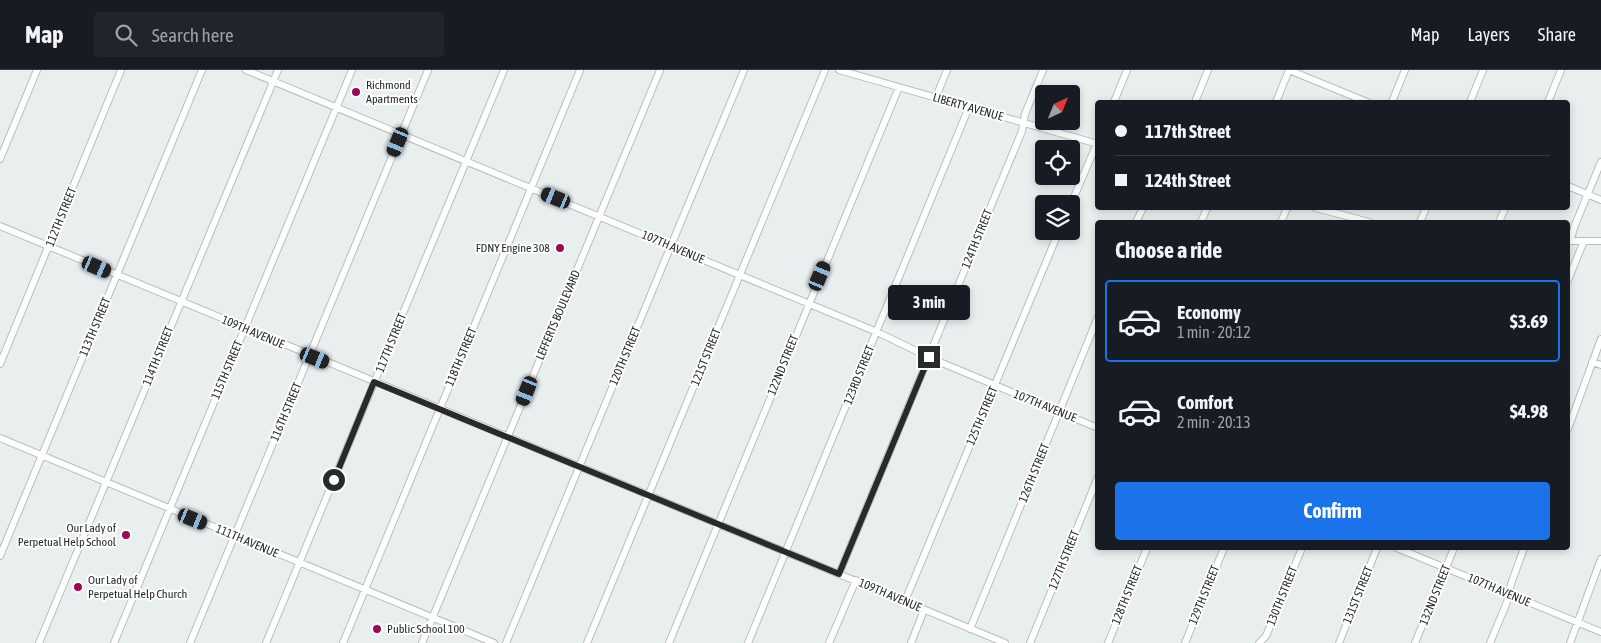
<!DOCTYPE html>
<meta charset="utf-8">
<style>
:root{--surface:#171b24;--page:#20242c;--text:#f1f3f6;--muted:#9ea1a6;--line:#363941;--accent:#1a73e8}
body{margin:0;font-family:"Asap Condensed",sans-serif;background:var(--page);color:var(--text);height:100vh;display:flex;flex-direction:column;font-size:19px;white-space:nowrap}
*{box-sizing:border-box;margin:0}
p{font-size:16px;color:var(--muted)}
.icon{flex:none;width:28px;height:28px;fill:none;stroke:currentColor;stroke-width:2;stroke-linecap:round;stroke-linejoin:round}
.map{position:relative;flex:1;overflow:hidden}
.side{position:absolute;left:1095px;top:150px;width:475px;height:330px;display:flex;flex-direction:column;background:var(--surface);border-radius:5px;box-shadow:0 2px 8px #0003}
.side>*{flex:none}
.hud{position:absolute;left:1095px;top:30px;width:475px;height:110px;border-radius:5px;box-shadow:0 2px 8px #0003;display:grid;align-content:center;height:110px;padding:0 20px;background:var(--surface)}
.needle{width:32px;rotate:43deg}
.tools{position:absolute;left:1035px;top:15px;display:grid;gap:10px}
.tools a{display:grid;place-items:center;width:45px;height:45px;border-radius:5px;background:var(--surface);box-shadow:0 2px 8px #0003;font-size:25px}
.end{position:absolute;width:22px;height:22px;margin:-11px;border:6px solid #292b2b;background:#fff;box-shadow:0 0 0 2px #fff}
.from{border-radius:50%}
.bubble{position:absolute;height:35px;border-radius:5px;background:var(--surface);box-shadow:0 2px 8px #0003;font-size:16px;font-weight:700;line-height:35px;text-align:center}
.car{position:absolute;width:15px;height:30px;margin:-15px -8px;border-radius:6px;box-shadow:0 0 4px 1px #0007;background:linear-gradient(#222 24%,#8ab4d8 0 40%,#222 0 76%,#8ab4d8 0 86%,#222 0)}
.hud b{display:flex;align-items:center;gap:18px;height:48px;font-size:19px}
.hud b+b{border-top:1px solid var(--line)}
.hud i{width:12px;height:12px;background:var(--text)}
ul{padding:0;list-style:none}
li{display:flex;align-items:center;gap:15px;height:82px;margin:0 10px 8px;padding:0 10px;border:2px solid transparent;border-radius:5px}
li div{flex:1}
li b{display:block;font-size:19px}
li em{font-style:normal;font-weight:700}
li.on{border-color:var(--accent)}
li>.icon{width:45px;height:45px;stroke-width:1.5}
h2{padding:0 20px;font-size:22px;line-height:60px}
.primary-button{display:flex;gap:10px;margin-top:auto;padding:10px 20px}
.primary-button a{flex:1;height:58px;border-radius:5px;background:var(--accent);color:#fff;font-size:20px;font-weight:700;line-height:58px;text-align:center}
header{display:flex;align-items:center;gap:30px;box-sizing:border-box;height:70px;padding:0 25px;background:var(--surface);border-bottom:1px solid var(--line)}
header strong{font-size:24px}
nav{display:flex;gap:28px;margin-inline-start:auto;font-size:18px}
.search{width:350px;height:45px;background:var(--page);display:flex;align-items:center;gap:12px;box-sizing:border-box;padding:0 18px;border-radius:5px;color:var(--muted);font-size:19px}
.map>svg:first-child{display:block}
</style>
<header>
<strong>Map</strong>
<div class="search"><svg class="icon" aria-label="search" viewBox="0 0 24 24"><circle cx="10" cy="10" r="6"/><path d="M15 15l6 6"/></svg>Search here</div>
<nav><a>Map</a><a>Layers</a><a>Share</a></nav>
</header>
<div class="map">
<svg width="1601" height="573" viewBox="0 0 1601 573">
<rect width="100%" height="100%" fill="#e9eeef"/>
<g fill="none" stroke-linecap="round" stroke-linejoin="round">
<!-- minor casing -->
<g stroke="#b8bdbd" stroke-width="8">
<path id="minor" d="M246,0L877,262L935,290L1098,358
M839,0L1098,74
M1289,0L1367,32
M936,27L947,0
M1114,32L1127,0
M1195,32L1208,0
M1276,32L1289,0
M1392,32L1405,0
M1470,32L1483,0
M1548,32L1561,0
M0,89L37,0
M1568,116L1601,130
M1071,134L1098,71
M1316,138L1369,152
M1136,152L1143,138
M1201,152L1207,138
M1281,152L1287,138
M1420,152L1426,138
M1499,152L1505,138
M0,156L1005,573
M1568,171H1601
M1570,171L1575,155L1601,92
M1568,210L1584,171
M1592,292L1601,295
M0,294L121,0
M1568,359L1601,269
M0,368L494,573
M1397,478L1601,562
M0,486L202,0
M839,504L1022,61L1025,44L1043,0
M905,531L1059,161
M970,559L1098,247
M39,573L278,0
M114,573L352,0
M190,573L428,0
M266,573L504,0
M343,573L580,0
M422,573L660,0
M506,573L744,0
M587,573L825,0
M669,573L899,17
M748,573L969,37
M829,573L856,510
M911,573L924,540
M1030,573L1098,407
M1108,573L1147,478
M1185,573L1224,478
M1259,573L1266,566L1302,478
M1339,573L1377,478
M1415,573L1454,478
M1490,573L1507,532L1511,514L1524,478
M1570,573L1601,489"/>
</g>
<!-- minor -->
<use href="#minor" stroke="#fff" stroke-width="6"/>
</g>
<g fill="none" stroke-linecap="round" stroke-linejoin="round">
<!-- route -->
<path stroke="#292b2b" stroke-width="6" d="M334,410L374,312L839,504L929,287"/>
</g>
<!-- markers -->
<g fill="#9e0751" stroke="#fff" stroke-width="2">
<circle cx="356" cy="22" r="5"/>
<circle cx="560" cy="178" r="5"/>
<circle cx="126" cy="465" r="5"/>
<circle cx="78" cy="517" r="5"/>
<circle cx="377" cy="559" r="5"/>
</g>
<g text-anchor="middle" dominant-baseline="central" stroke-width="4" stroke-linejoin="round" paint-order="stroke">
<!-- poi labels -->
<g font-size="12" fill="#292b2b" stroke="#fff" text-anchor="start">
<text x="366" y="15">Richmond<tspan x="366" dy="14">Apartments</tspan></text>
<text x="550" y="178" text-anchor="end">FDNY Engine 308</text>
<text x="116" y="458" text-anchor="end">Our Lady of<tspan x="116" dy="14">Perpetual Help School</tspan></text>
<text x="88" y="510">Our Lady of<tspan x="88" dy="14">Perpetual Help Church</tspan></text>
<text x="387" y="559">Public School 100</text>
</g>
<!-- street labels -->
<g font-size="12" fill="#292b2b" stroke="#fff">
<text transform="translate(968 37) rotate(16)">LIBERTY AVENUE</text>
<text transform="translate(61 147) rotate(-68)">112TH STREET</text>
<text transform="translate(977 169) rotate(-68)">124TH STREET</text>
<text transform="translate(673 177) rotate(23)">107TH AVENUE</text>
<text transform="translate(558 245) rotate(-67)">LEFFERTS BOULEVARD</text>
<text transform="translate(95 257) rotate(-67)">113TH STREET</text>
<text transform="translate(253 262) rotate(23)">109TH AVENUE</text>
<text transform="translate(391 273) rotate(-68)">117TH STREET</text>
<text transform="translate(158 286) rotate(-68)">114TH STREET</text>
<text transform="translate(625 286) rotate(-67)">120TH STREET</text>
<text transform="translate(461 287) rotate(-67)">118TH STREET</text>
<text transform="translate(706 287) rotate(-68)">121ST STREET</text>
<text transform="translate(783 295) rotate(-68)">122ND STREET</text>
<text transform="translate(227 300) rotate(-67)">115TH STREET</text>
<text transform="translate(859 305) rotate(-68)">123RD STREET</text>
<text transform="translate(1045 336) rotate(22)">107TH AVENUE</text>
<text transform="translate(286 342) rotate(-67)">116TH STREET</text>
<text transform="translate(982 346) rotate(-67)">125TH STREET</text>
<text transform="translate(1034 403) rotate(-68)">126TH STREET</text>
<text transform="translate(247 471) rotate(23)">111TH AVENUE</text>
<text transform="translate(1064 490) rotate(-68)">127TH STREET</text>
<text transform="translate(1499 520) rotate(23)">107TH AVENUE</text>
<text transform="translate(890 525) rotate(23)">109TH AVENUE</text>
<text transform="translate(1127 525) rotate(-68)">128TH STREET</text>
<text transform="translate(1204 525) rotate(-68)">129TH STREET</text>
<text transform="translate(1358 525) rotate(-68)">131ST STREET</text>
<text transform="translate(1435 525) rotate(-68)">132ND STREET</text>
<text transform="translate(1282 526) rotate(-68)">130TH STREET</text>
</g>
</g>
</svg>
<div class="tools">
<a><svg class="needle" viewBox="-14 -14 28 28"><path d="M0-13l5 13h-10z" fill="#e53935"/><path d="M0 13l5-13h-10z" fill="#9ea1a6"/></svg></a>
<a><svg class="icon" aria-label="locate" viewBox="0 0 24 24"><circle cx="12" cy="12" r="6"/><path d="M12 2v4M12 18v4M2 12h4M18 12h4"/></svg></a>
<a><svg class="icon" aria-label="layers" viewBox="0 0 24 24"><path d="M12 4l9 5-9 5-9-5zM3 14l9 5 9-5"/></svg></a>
</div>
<i class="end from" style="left:334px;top:410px"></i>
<i class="end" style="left:929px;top:287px"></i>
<div class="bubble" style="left:888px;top:215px;width:82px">3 min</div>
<i class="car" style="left:398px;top:72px;rotate:203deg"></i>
<i class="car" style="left:556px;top:128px;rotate:292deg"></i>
<i class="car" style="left:97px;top:197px;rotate:113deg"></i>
<i class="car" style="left:820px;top:206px;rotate:23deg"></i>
<i class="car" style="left:315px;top:288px;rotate:112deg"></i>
<i class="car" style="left:527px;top:321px;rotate:202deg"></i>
<i class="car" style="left:193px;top:449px;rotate:112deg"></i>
<div class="hud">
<b><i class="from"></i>117th Street</b>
<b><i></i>124th Street</b>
</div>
<section class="side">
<h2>Choose a ride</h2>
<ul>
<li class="on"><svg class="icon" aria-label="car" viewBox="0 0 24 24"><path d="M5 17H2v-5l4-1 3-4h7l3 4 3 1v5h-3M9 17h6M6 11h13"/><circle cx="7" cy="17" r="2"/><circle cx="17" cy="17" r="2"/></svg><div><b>Economy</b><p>1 min · 20:12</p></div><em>$3.69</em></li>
<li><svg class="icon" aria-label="car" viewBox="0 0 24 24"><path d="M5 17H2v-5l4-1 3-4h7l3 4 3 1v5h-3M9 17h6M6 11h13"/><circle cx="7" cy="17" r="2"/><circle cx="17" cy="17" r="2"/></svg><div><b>Comfort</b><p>2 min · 20:13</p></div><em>$4.98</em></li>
</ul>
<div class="primary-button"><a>Confirm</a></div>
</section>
</div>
